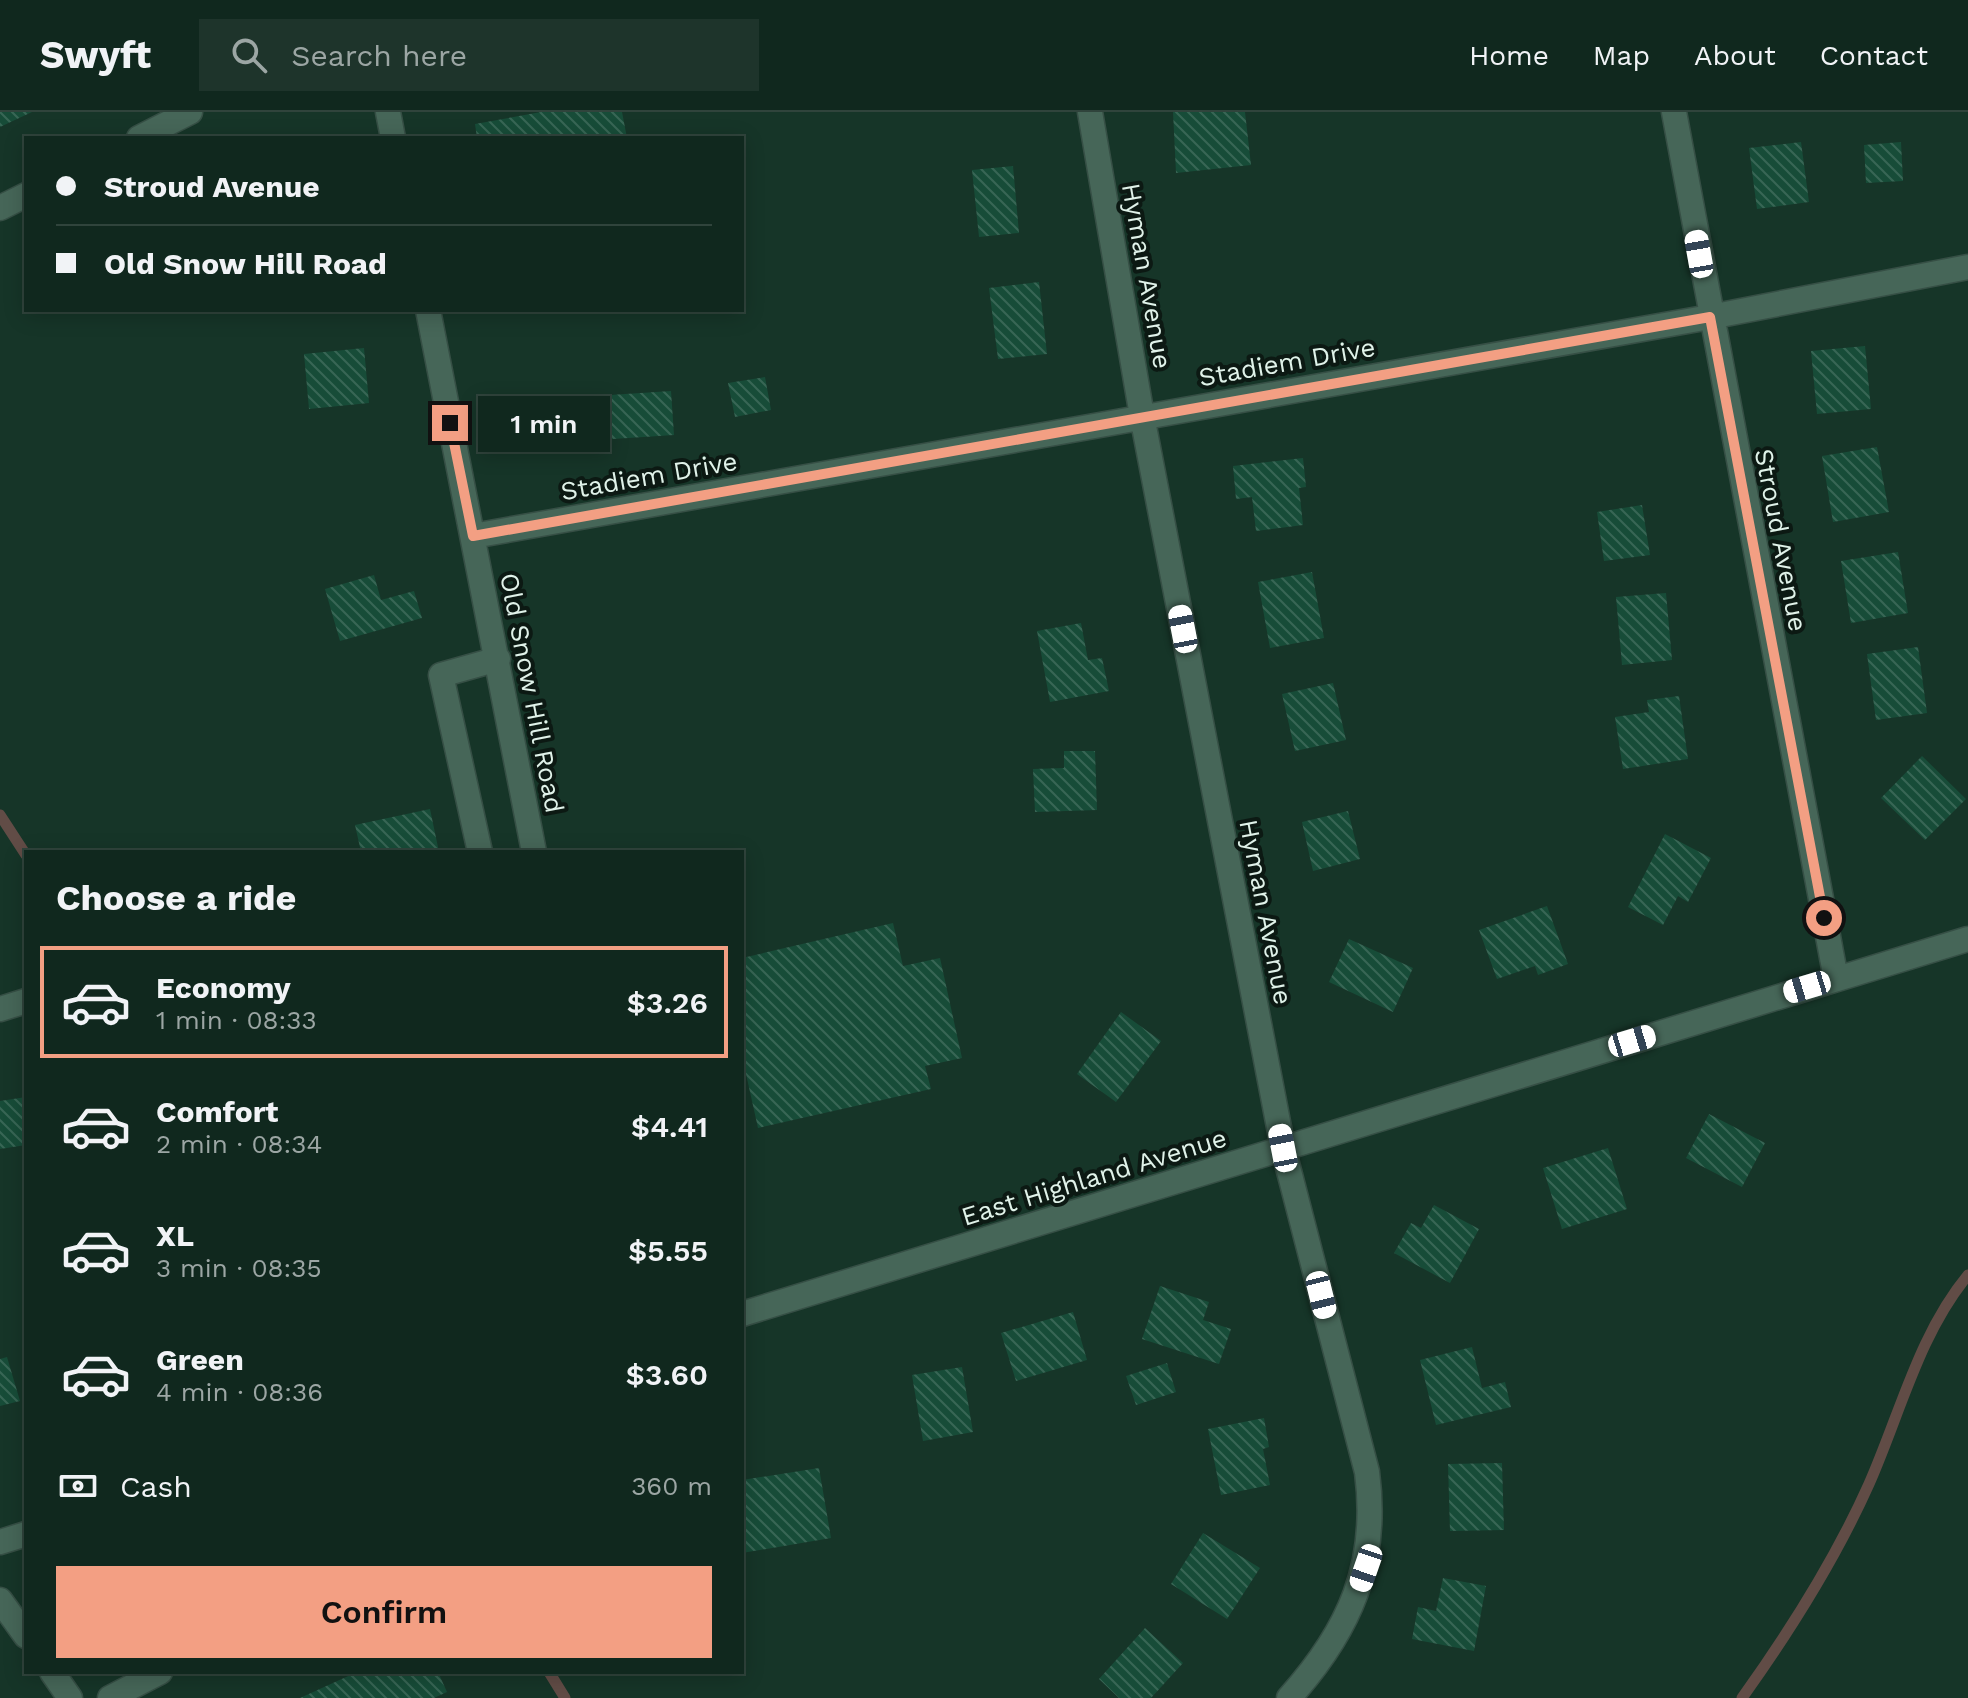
<!DOCTYPE html>
<meta charset="utf-8">
<style>
:root{--surface:#10281e;--page:#1e342b;--text:#f1f3f6;--muted:#9ca6a4;--line:#30443c;--accent:#f39f83}
body{margin:0;font-family:"Work Sans",sans-serif;background:var(--page);color:var(--text);height:100vh;display:flex;flex-direction:column;font-size:30px;white-space:nowrap}
*{box-sizing:border-box;margin:0}
p{font-size:26px;color:var(--muted)}
.icon{flex:none;width:44px;height:44px;fill:none;stroke:currentColor;stroke-width:2;stroke-linecap:round;stroke-linejoin:round}
.map{position:relative;flex:1;overflow:hidden}
.details{position:absolute;left:24px;top:738px;width:720px;height:824px;display:flex;flex-direction:column;background:var(--surface);border-radius:0px;box-shadow:0 4px 20px #0003,0 0 0 2px var(--line)}
.details>*{flex:none}
.top-card{position:absolute;left:24px;top:24px;width:720px;height:176px;border-radius:0px;box-shadow:0 4px 20px #0003,0 0 0 2px var(--line);display:grid;align-content:center;height:176px;padding:0 32px;background:var(--surface)}
.end{position:absolute;width:36px;height:36px;margin:-18px;border:10px solid #f39f83;background:#111;box-shadow:0 0 0 4px #111}
.from{border-radius:50%}
.bubble{position:absolute;height:56px;border-radius:0px;background:var(--surface);box-shadow:0 4px 20px #0003,0 0 0 2px var(--line);font-size:26px;font-weight:600;line-height:56px;text-align:center}
.car{position:absolute;width:24px;height:48px;margin:-24px -12px;border-radius:10px;box-shadow:0 0 6px 2px #0007;background:linear-gradient(#fff 24%,#345 0 40%,#fff 0 76%,#345 0 86%,#fff 0)}
.top-card b{display:flex;align-items:center;gap:28px;height:76px;font-size:30px}
.top-card b+b{border-top:2px solid var(--line)}
.top-card i{width:20px;height:20px;background:var(--text)}
ul{padding:0;list-style:none}
li{display:flex;align-items:center;gap:24px;height:112px;margin:0 16px 12px;padding:0 16px;border:4px solid transparent;border-radius:0px}
li div{flex:1}
li b{display:block;font-size:30px}
li em{font-style:normal;font-weight:600}
li.active{border-color:var(--accent)}
li>.icon{width:72px;height:72px;stroke-width:1.5}
h2{padding:0 32px;font-size:36px;line-height:96px}
.pay{display:flex;align-items:center;gap:20px;height:88px;padding:0 32px;font-size:30px}
.pay p{margin-inline-start:auto}
.cta{display:flex;gap:16px;margin-top:auto;padding:16px 32px}
.cta a{flex:1;height:92px;border-radius:0px;background:var(--accent);color:#111;font-size:32px;font-weight:600;line-height:92px;text-align:center}
header{display:flex;align-items:center;gap:48px;box-sizing:border-box;height:112px;padding:0 40px;background:var(--surface);border-bottom:2px solid var(--line)}
header strong{font-size:38px}
nav{display:flex;gap:44px;margin-inline-start:auto;font-size:28px}
.search{width:560px;height:72px;background:var(--page);display:flex;align-items:center;gap:20px;box-sizing:border-box;padding:0 28px;border-radius:0px;color:var(--muted);font-size:30px}
.map>svg:first-child{display:block}
</style>
<header>
<strong>Swyft</strong>
<div class="search"><svg class="icon" aria-label="search" viewBox="0 0 24 24"><circle cx="10" cy="10" r="6"/><path d="M15 15l6 6"/></svg>Search here</div>
<nav><a>Home</a><a>Map</a><a>About</a><a>Contact</a></nav>
</header>
<div class="map">
<svg width="1968" height="1586" viewBox="0 0 1968 1586">
<defs>
<pattern id="building-back-hatch" width="6" height="6" patternUnits="userSpaceOnUse" patternTransform="scale(2)"><rect width="6" height="6" fill="#174c38"/><path d="M-1 5l2 2M0 0l6 6M5-1l2 2" fill="none" stroke="#386655"/></pattern>
</defs>
<rect width="100%" height="100%" fill="#163528"/>
<g fill="none" stroke-linecap="round" stroke-linejoin="round">
<!-- stream -->
<path stroke="#614c46" stroke-width="11" d="M0,703L26,743
M549,1560L565,1586
M1742,1586C1790,1519 1835,1448 1869,1372C1900,1302 1919,1222 1968,1163"/>
</g>
<!-- building -->
<path fill="url(#building-back-hatch)" d="M0,0H32L0,15Z
M541,0H622L627,26H477L475,12Z
M1173,0H1245L1251,53L1176,61Z
M1801,30L1809,90L1757,97L1749,36Z
M1901,30L1903,69L1866,71L1864,33Z
M1013,54L1019,121L979,125L972,58Z
M1039,170L1047,242L998,247L989,176Z
M1865,234L1871,297L1817,302L1811,239Z
M364,236L369,291L309,297L304,242Z
M765,265L771,298L735,305L728,271Z
M671,279L674,323L598,328L595,284Z
M1877,335L1889,400L1833,410L1822,344Z
M1303,346L1306,375L1299,376L1303,413L1256,419L1252,385L1236,387L1233,354Z
M1642,393L1650,443L1604,449L1597,400Z
M1898,440L1908,501L1851,511L1841,449Z
M1312,460L1324,526L1270,536L1258,470Z
M374,463L381,488L414,479L422,506L340,529L325,477Z
M1666,481L1672,548L1622,553L1616,485Z
M1081,511L1088,548L1102,546L1109,579L1050,590L1037,519Z
M1918,535L1927,601L1876,608L1867,542Z
M1333,571L1346,628L1295,639L1282,582Z
M1679,584L1688,647L1623,657L1615,605L1649,600L1647,588Z
M1064,639H1095L1097,698L1035,700L1033,657L1064,656Z
M1922,644L1966,687L1925,728L1881,686Z
M430,697L439,740H361L355,713Z
M1348,699L1360,747L1313,759L1302,710Z
M1665,722L1711,746L1688,790L1678,784L1663,813L1628,795Z
M1547,794L1568,852L1538,863L1535,854L1497,867L1479,818Z
M893,811L903,854L940,846L962,946L925,954L931,977L758,1016L742,944V846Z
M1349,827L1413,856L1393,900L1329,870Z
M1121,900L1161,929L1116,990L1077,962Z
M26,985V1033L0,1037V989Z
M1709,1002L1765,1031L1742,1075L1686,1046Z
M1608,1036L1627,1097L1562,1117L1543,1056Z
M1434,1093L1479,1117L1450,1171L1394,1141L1411,1111L1421,1116Z
M1160,1174L1209,1190L1203,1208L1231,1217L1219,1252L1142,1227Z
M1073,1200L1087,1248L1016,1269L1001,1221Z
M1472,1235L1482,1276L1505,1270L1511,1295L1436,1313L1420,1248Z
M7,1245L20,1289L0,1294V1247Z
M1167,1251L1176,1280L1136,1293L1126,1264Z
M962,1255L973,1320L923,1329L912,1263Z
M1264,1306L1269,1335L1263,1337L1270,1373L1221,1383L1208,1317Z
M1502,1351L1504,1418L1450,1419L1448,1352Z
M819,1356L831,1426L742,1441V1368Z
M1203,1421L1260,1456L1227,1507L1171,1472Z
M1443,1466L1486,1474L1474,1539L1412,1527L1418,1495L1436,1499Z
M1145,1516L1183,1551L1151,1586H1119L1099,1567Z
M357,1560H438L447,1580L434,1586H300Z"/>
<g fill="none" stroke-linecap="round" stroke-linejoin="round">
<!-- minor casing -->
<g stroke="#364f45" stroke-width="27">
<path id="minor" d="M388,0L393,26
M1090,0L1142,304L1283,1036L1367,1360C1379,1452 1350,1518 1289,1586
M1674,0L1836,867
M139,26L190,0
M0,96L26,83
M428,198L534,740
M473,424L1710,205L1968,155
M480,740L441,563L498,547
M0,897L26,889
M742,1202L1968,827
M0,1430L26,1422
M0,1488L26,1524
M52,1560L70,1586
M110,1586L160,1560"/>
</g>
<!-- minor -->
<use href="#minor" stroke="#466658" stroke-width="24"/>
</g>
<g fill="none" stroke-linecap="round" stroke-linejoin="round">
<!-- route -->
<path stroke="#f39f83" stroke-width="10" d="M450,311L473,424L1710,205L1824,806"/>
</g>
<g text-anchor="middle" dominant-baseline="central" stroke-width="8" stroke-linejoin="round" paint-order="stroke">
<!-- street labels -->
<g font-size="26" fill="#e0f2e9" stroke="#0c1913">
<text transform="translate(1147 164) rotate(80)">Hyman Avenue</text>
<text transform="translate(1287 250) rotate(-10)">Stadiem Drive</text>
<text transform="translate(649 364) rotate(-10)">Stadiem Drive</text>
<text transform="translate(1781 428) rotate(79)">Stroud Avenue</text>
<text transform="translate(532 581) rotate(79)">Old Snow Hill Road</text>
<text transform="translate(1266 800) rotate(79)">Hyman Avenue</text>
<text transform="translate(1094 1065) rotate(-17)">East Highland Avenue</text>
</g>
</g>
</svg>
<i class="end from" style="left:1824px;top:806px"></i>
<i class="end" style="left:450px;top:311px"></i>
<div class="bubble" style="left:478px;top:284px;width:132px">1 min</div>
<i class="car" style="left:1699px;top:142px;rotate:350deg"></i>
<i class="car" style="left:1183px;top:517px;rotate:349deg"></i>
<i class="car" style="left:1807px;top:875px;rotate:253deg"></i>
<i class="car" style="left:1632px;top:929px;rotate:73deg"></i>
<i class="car" style="left:1283px;top:1036px;rotate:349deg"></i>
<i class="car" style="left:1321px;top:1183px;rotate:166deg"></i>
<i class="car" style="left:1366px;top:1456px;rotate:199deg"></i>
<div class="top-card">
<b><i class="from"></i>Stroud Avenue</b>
<b><i></i>Old Snow Hill Road</b>
</div>
<section class="details">
<h2>Choose a ride</h2>
<ul>
<li class="active"><svg class="icon" aria-label="car" viewBox="0 0 24 24"><path d="M5 17H2v-5l4-1 3-4h7l3 4 3 1v5h-3M9 17h6M6 11h13"/><circle cx="7" cy="17" r="2"/><circle cx="17" cy="17" r="2"/></svg><div><b>Economy</b><p>1 min · 08:33</p></div><em>$3.26</em></li>
<li><svg class="icon" aria-label="car" viewBox="0 0 24 24"><path d="M5 17H2v-5l4-1 3-4h7l3 4 3 1v5h-3M9 17h6M6 11h13"/><circle cx="7" cy="17" r="2"/><circle cx="17" cy="17" r="2"/></svg><div><b>Comfort</b><p>2 min · 08:34</p></div><em>$4.41</em></li>
<li><svg class="icon" aria-label="car" viewBox="0 0 24 24"><path d="M5 17H2v-5l4-1 3-4h7l3 4 3 1v5h-3M9 17h6M6 11h13"/><circle cx="7" cy="17" r="2"/><circle cx="17" cy="17" r="2"/></svg><div><b>XL</b><p>3 min · 08:35</p></div><em>$5.55</em></li>
<li><svg class="icon" aria-label="car" viewBox="0 0 24 24"><path d="M5 17H2v-5l4-1 3-4h7l3 4 3 1v5h-3M9 17h6M6 11h13"/><circle cx="7" cy="17" r="2"/><circle cx="17" cy="17" r="2"/></svg><div><b>Green</b><p>4 min · 08:36</p></div><em>$3.60</em></li>
</ul>
<div class="pay"><svg class="icon" aria-label="cash" viewBox="0 0 24 24"><path d="M3 7h18v10H3z"/><circle cx="12" cy="12" r="2"/></svg>Cash<p>360 m</p></div>
<div class="cta"><a>Confirm</a></div>
</section>
</div>
